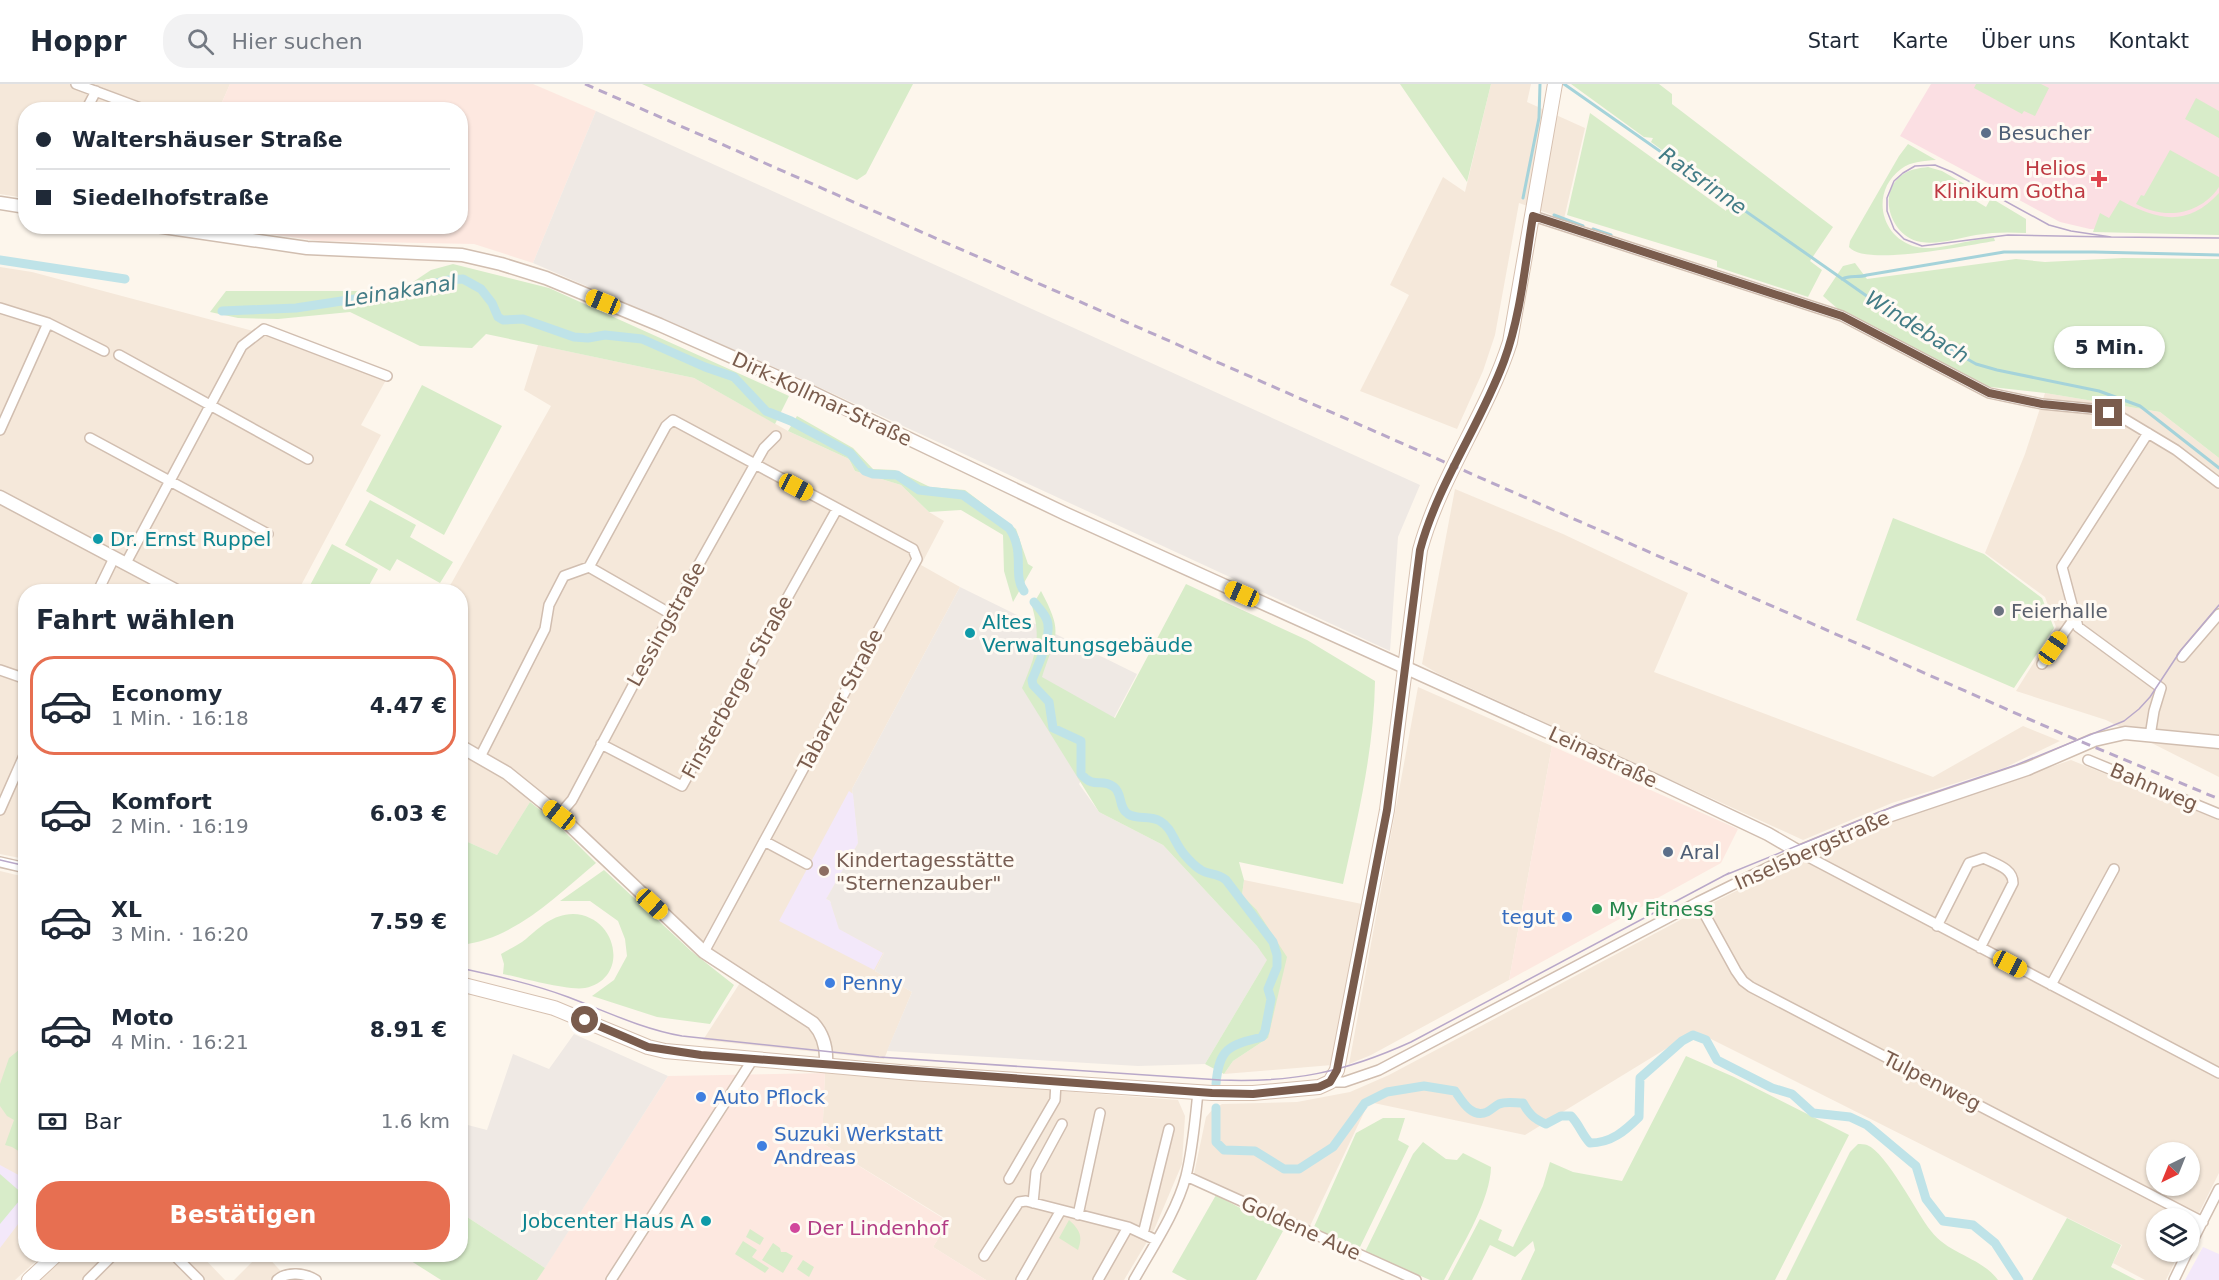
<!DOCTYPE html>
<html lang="de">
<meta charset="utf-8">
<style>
:root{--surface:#fff;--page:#f2f2f3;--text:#1f2937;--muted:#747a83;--line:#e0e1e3;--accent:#e76f51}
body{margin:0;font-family:"DejaVu Sans",sans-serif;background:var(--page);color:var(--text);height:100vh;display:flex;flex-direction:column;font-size:22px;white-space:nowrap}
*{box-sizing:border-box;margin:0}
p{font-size:20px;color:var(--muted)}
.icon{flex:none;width:33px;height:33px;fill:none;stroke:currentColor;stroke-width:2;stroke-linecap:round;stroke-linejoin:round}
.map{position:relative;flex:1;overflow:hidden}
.side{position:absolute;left:18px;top:500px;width:450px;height:678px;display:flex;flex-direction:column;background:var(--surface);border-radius:24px;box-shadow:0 2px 4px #0004}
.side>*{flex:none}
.guide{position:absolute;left:18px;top:18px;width:450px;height:132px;border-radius:24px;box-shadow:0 2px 4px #0004;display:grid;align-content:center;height:132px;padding:0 18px;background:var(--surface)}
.needle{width:39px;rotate:223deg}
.buttons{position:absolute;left:2146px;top:1058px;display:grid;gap:12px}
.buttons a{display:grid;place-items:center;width:54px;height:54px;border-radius:50%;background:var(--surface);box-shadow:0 2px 4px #0004;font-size:30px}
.end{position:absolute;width:27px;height:27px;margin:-14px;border:8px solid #7a5c4d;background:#fff;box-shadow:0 0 0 3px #fff}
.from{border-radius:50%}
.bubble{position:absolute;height:42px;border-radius:21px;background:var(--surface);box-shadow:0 2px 4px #0004;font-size:20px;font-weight:700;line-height:42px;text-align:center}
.car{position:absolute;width:18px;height:36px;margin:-18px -9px;border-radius:8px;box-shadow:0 0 4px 2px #0007;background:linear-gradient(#f5c518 24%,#345 0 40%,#f5c518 0 76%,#345 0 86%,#f5c518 0)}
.guide b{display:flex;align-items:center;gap:21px;height:57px;font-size:22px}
.guide b+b{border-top:2px solid var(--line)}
.guide i{width:15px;height:15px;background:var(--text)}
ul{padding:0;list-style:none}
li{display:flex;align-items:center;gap:18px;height:99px;margin:0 12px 9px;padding:0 6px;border:3px solid transparent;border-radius:24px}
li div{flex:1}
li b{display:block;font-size:22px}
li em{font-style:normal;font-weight:700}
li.current{border-color:var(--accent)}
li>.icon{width:54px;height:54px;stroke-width:1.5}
h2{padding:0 18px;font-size:27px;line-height:72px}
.pay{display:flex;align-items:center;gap:15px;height:66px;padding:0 18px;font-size:22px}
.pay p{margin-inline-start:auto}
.button{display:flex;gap:12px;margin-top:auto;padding:12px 18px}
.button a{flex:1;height:69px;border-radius:24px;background:var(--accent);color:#fff;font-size:24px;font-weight:700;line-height:69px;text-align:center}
header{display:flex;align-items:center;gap:36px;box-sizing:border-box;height:84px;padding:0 30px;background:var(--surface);border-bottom:2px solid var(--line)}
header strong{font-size:28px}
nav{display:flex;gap:33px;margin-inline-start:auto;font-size:21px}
.search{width:420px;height:54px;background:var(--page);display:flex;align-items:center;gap:15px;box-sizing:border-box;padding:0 21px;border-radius:24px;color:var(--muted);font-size:22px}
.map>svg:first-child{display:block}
</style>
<header>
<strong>Hoppr</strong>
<div class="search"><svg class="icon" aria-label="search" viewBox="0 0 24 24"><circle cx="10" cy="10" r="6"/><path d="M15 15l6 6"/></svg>Hier suchen</div>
<nav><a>Start</a><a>Karte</a><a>Über uns</a><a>Kontakt</a></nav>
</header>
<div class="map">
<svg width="2219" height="1196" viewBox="0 0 2219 1196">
<rect width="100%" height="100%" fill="#fdf6ec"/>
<!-- residential -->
<path fill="#f5e8da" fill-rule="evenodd" d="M0,0H230L219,25L26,26L25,114L0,110Z
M1491,0H1531L1527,18L1585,44L1564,135L1519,119L1495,251L1483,287L1457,345L1360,307L1409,211L1390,201L1443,93L1465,108Z
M0,183L32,188L272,252L386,296L361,341L381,351L298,507H26L25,775L0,770Z
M538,261L694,294L788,347L849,375L855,387L901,401L929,428L944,437L921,481L960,503L852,705L858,759L826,815L884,869L875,887L912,908L884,975L703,956L747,888L702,858L537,707L497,771L461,755L460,507H447L551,322L524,306Z
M2045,309L2160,328L2219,374V693L2106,636L2016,607L2056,543L2045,513L1985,469L2025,370Z
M1455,405L1563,450L1688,509L1654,588L1933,693L2023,642L2060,657L2004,684L1892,719L1803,756L1437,589L1422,580Z
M1418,603L1552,662L1509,896L1371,971L1349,980Z
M2071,676L2219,736V1089L2190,1147V1134H2157V1167H2180L2166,1196H2145L2113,1179L2122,1161L1695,947L1525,1051L1369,1018L1310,1142L1194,1090L1206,1033L1213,1025L1222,1020L1297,1018L1350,1008L1389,991L1714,818L1815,768L1907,732ZM2157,1068H2190V1101H2157Z
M0,787L25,793L26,1170H44L15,1196H0Z
M1244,796L1362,820L1332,981L1224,990L1233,977L1268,954L1256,825L1242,811Z
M825,989L1178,1016L1185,1032L1182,1080L1154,1146L1124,1196H986L933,1163L949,1137L822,1059Z
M68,1170H200L225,1196H39Z
M260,1170H265L289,1196H234Z"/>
<!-- commercial -->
<path fill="#fde8e0" d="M230,0H533L596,27L533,179L474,160L321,157L216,143L460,142V26L219,25Z
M1552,662L1738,745L1721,779L1509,896Z
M825,989L822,1059L949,1138L933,1163L986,1196H537L668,992Z"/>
<!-- industrial -->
<path fill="#efe9e4" d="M596,27L1420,401L1398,453L1390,567L797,293L533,179Z
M960,503L1137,590L1079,700L1099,728L1163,761L1257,862L1267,876L1205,980L1138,982L887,967L912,908L875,887L884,869L839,845L830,817L826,815L858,759L852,705Z
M574,950L668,992L545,1184L461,1129L460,1039L487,1046L513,970L549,985Z"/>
<!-- education -->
<path fill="#f3e8fa" d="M849,707L853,710L858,759L826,815L830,817L839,845L883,869L874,886L779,837Z
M0,1081L26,1095L25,1131L0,1164Z
M2203,1163L2219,1170V1196H2185Z"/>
<!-- medical -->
<path fill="#fbdfe3" d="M1931,0H2219V148L2090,145L2060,138L1900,52Z"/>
<!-- green -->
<path fill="#d8ecc9" d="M642,0H913L866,90L857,96Z
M1400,0H1491L1467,98Z
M1571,0H1659L1672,10V20L1833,143L1810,177L1822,186L1808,213L1717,183V177L1567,131L1590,29L1726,127L1728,114L1651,58L1653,54L1644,53Z
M1976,0H2041L2049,4L2035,32L2024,27L2022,30L1974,4Z
M2196,14L2219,27V54L2185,35Z
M1908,60L1936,76C1924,77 1912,77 1901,85C1870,108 1880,154 1917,163C1936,168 1972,154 1994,154L1995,157C1968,161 1864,183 1849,163L1850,157L1899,72Z
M2170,66L2219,93V103C2200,131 2165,136 2136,120L2141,111L2144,112Z
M1928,83L1942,87L1980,109L1976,117L1986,123L1991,114L2026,135V149C2009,148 1993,148 1976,151C1959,154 1939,161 1921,158C1890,153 1875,106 1905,89C1912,85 1920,84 1928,83Z
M2219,109V151L2093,148L2100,129L2109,134L2120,116C2157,136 2187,144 2219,109Z
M2123,174L2219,175V374L2160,328L2045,309L1982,302L1838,225L1823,212L1843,182L1855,179L1867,195L2016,175L2045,178Z
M453,180L549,204L789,312L775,340L694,294L486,250L472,264L420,262L350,228L278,235L238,234L210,228L226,207H355L404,204L431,186Z
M422,301L502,342L444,451L366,407Z
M797,332L853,364L873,385L895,386L930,403L965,406L1016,445L1028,480L1033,483L1013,518L1004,487L1003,451L961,426L929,428L901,401L855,387L849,375L788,347Z
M370,416L416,441L410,453L453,478L440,499L397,475L390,487L345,461Z
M1893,434L1984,470L2042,514L2054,544L2014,604L1856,536Z
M332,460L378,485L366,507H307Z
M1186,500L1307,556L1375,597C1374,666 1358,732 1343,800L1239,778L1244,796L1242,811L1256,825L1287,873L1268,954L1233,977L1224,990L1205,980L1267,876L1257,862L1163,761L1099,728L1022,604C1035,572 1042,557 1032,522L1041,507C1064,550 1056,550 1042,593L1115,634Z
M530,718L553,736L596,779C556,812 515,855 461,861V755L497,771Z
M604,786L691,867L734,901L710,940L657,933L592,912L614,896L627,872L625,855L618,837L590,817H560Z
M573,830C617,831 631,894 585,904C568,907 522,894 503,890L504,880L501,870C509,865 519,861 526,855C541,842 552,831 573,830Z
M25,961L26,1071H25L12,1063L5,1061L14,1036L7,1032L0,1022V1000L9,974Z
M1686,972L1734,993L1849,1051L1775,1196H1521L1535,1166L1533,1157L1515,1173L1490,1161L1472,1196H1448L1480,1135L1502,1146L1498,1156L1513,1163L1543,1102L1550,1078L1573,1088L1622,1097Z
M1383,1034H1405L1398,1056L1409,1062L1359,1165L1313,1145L1356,1049Z
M1423,1058L1446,1075L1457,1076L1463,1069L1491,1083C1490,1118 1461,1163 1444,1196H1430L1365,1168L1413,1070Z
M1858,1060C1860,1060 1865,1060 1867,1061C1887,1069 1916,1128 1931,1147C1948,1170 1981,1173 1998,1196H1786L1850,1068Z
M0,1090L24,1111L0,1140Z
M1216,1111L1283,1147L1256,1196H1187L1172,1188Z
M461,1129L545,1184L537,1196H441L400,1170H460Z
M2067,1134L2121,1161L2111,1183L2136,1196H2032Z
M1069,1136C1080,1146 1083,1152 1078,1166L1059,1154Z
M750,1145L764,1154L760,1161L746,1153Z
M743,1157L757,1166L752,1173L769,1184L765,1189L735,1170Z
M773,1159L780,1164L781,1168H786L793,1172L783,1189L762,1176Z
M803,1176L814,1183L809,1193L797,1185Z"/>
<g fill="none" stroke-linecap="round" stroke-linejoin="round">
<!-- stream -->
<path stroke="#a5d3da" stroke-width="3" d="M1564,0L1911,243L1976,280L1997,286L2099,307L2140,322L2219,384
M1523,114L1539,34L1540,0
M1554,131L1583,142
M1593,145L1611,151
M1842,195C1850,191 1858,194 1867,191L2004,168H2094L2219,171"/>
<!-- canal -->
<path stroke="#bfe3e8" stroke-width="9" d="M0,176L125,195
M222,227L296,224L394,209L448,196L463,195L481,205L492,219L498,233L503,236L523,235L574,253L588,254L605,251L642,255L705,283L734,293L766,327L791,337L850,369L865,387L873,390L897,391L919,406L963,411L1009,444C1026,468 1012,491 1024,507
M1034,518C1038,523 1043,528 1046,534C1054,549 1038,581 1032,596L1033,601L1049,618L1053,644L1081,657V690C1095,706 1101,693 1114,703C1123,710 1118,724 1128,730C1137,736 1150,731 1160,737C1171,744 1172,752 1179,763C1183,770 1194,782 1201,786C1209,791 1218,789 1226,796L1273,858L1277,871V883L1268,905L1271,915L1265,947L1262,953C1229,961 1219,964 1216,1000
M1216,1024V1058L1224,1066L1255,1067L1284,1085H1299L1333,1063L1365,1019L1387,1008L1424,1002L1455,1007C1462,1017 1472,1035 1487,1028C1491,1026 1495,1022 1499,1020C1506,1017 1515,1019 1523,1019C1529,1030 1534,1035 1546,1040L1561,1032H1571C1579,1040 1582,1051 1590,1059C1611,1059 1625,1047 1639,1033L1640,994L1682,957L1693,951L1706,956L1717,976L1772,1004L1792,1010L1813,1029L1850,1033L1867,1041L1916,1082L1926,1115L1943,1137L1973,1141L1995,1159L2019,1196"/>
<!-- minor casing -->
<g stroke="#d1beb0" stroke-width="12">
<path id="minor" d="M76,0L146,26
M86,26L96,7
M1533,132L1842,232L1989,309L2042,320L2093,325L2121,333L2176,366L2219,399
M0,224L48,239L104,267
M119,271L308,375
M0,346L48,239
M2148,349L2062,483L2078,543L2161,604L2154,627L2150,652
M90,354L268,450
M126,479L242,262L264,245L387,292
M98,507L114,474
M671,530L589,483L666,342L673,336L913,465L917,475L704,868
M2182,573L2219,530
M2042,580L2076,532
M0,586L26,595
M601,660L682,702L837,425
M480,673L545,545L549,521L564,492L589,483
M2088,676L2219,730
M0,726L26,667
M559,731L572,716L671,530L764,364L776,352
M764,757L807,780
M0,778L26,784
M1698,818L1736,887L1743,897L1751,903L2203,1138
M1937,842L1969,779L1984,774C1995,780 2013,784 2013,799L1980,864
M2051,901L2114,785
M1330,998H1344L1379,986L1698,818L1799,768L2219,989
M1186,1092L1416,1196
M1009,1095L1055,1016L1056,998
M1033,1119L1036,1088L1062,1040
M1078,1131L1100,1029
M1143,1150L1169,1045
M2190,1162L2219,1105
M173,1170L199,1196
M984,1172L1019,1118L1026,1117L1128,1143L1156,1156
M88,1196L114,1170
M277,1196C287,1187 305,1189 316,1196
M611,1196L753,975
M1021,1196L1061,1126
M1098,1196L1128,1143
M1134,1196C1152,1164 1177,1127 1186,1092C1193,1064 1195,1036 1198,1008
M2174,1196L2188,1167"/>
</g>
<!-- tertiary casing -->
<g stroke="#d1beb0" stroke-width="15">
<path id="tertiary" d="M0,119L26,123
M156,142L307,164L462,171L501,180L546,194L660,241L807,306L1066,430L1652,695L1768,750L1799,768L1882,734L2027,685L2094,656L2125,649L2219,658
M0,413L177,507
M460,662L507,689L559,731L704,868L813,939C824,951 827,964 826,980"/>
</g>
<!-- secondary casing -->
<g stroke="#d6c0b0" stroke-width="16">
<path id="secondary" d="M460,900L554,924L648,963L665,967L911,989L1212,1009H1253L1319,1003L1330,998L1337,986L1387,726L1420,466C1440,393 1487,330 1510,258L1555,0
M29,1196L57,1170"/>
</g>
<!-- minor -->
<use href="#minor" stroke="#fff" stroke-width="9"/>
<!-- tertiary -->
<use href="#tertiary" stroke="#fff" stroke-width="12"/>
<!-- secondary -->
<use href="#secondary" stroke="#fff" stroke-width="14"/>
<!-- tram -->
<path stroke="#b9a8c9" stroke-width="1.5" d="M2111,153L2071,147L2049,141L1952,88L1935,81L1915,82L1903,89L1894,97L1887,114V127L1894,145L1904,155L1922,162L2008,151L2111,153L2219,154
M0,776L26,782
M1723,792L1897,721L2016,681L2124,637L2139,625L2150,613L2181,566L2219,521
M460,884C497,892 533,900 568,913C605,927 642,945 682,952L879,973L1220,996C1293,999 1345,988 1411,958L1729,789"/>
<!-- rail -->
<path stroke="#b9a8c9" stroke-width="3" stroke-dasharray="9 6" stroke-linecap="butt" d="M585,0L2063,650L2219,715"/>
</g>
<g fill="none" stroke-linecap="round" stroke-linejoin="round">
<!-- route -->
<path stroke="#7a5c4d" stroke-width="8" d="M585,936L648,963L701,971L1212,1009L1253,1010L1319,1003L1330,998L1337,986L1387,726L1420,466C1438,399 1480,342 1504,277C1521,231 1525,180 1533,132L1842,232L1989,309L2042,320L2093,325L2109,329"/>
</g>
<!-- markers -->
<g fill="#5c6f8a" stroke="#fffaf3" stroke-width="2">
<circle cx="1986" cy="49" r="6"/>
<circle cx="1668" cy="768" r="6"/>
</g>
<path fill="#e0444e" stroke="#fffaf3" stroke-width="2" d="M2096 86h6v6h6v6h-6v6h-6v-6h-6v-6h6z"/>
<g fill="#0f9aa8" stroke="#fffaf3" stroke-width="2">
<circle cx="98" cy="455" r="6"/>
<circle cx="970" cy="549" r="6"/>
<circle cx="706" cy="1137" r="6"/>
</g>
<circle fill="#6b7280" stroke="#fffaf3" stroke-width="2" cx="1999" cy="527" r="6"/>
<circle fill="#8d6e63" stroke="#fffaf3" stroke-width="2" cx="824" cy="787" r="6"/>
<circle fill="#2e9e5b" stroke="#fffaf3" stroke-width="2" cx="1597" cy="825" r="6"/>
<g fill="#3f7fe0" stroke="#fffaf3" stroke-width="2">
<circle cx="1567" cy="833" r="6"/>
<circle cx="830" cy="899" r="6"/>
<circle cx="701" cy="1013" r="6"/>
<circle cx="762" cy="1062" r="6"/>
</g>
<circle fill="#d1479c" stroke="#fffaf3" stroke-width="2" cx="795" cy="1144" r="6"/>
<g text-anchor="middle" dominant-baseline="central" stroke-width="6" stroke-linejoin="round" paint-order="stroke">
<!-- service labels -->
<g font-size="20" fill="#4e5e75" stroke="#fffaf3" text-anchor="start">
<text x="1998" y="49">Besucher</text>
<text x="1680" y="768">Aral</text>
</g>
<!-- health labels -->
<g font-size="20" fill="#be3a42" stroke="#fffaf3" text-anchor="end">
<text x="2086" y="84">Helios<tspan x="2086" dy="23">Klinikum Gotha</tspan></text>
</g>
<!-- street labels -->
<g font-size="20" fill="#7a5c4d" stroke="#fffaf3">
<text transform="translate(822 315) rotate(25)">Dirk-Kollmar-Straße</text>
<text transform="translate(666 540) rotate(-61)">Lessingstraße</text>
<text transform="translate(737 603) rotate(-61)">Finsterberger Straße</text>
<text transform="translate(840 616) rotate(-62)">Tabarzer Straße</text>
<text transform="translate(1603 673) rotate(25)">Leinastraße</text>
<text transform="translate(2154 703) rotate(23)">Bahnweg</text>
<text transform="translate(1812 766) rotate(-24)">Inselsbergstraße</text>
<text transform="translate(1932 997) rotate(27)">Tulpenweg</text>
<text transform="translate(1301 1144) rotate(24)">Goldene Aue</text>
</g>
<!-- culture labels -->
<g font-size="20" fill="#0d838f" stroke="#fffaf3" text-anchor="start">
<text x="110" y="455">Dr. Ernst Ruppel</text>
<text x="982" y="538">Altes<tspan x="982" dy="23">Verwaltungsgebäude</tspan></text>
<text x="694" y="1137" text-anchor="end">Jobcenter Haus A</text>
</g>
<!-- worship labels -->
<g font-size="20" fill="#5b616d" stroke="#fffaf3" text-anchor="start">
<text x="2011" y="527">Feierhalle</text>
</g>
<!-- education labels -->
<g font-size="20" fill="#785e54" stroke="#fffaf3" text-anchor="start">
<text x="836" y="776">Kindertagesstätte<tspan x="836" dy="23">"Sternenzauber"</tspan></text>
</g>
<!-- leisure labels -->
<g font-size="20" fill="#27864d" stroke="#fffaf3" text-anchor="start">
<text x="1609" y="825">My Fitness</text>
</g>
<!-- shop labels -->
<g font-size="20" fill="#366cbe" stroke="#fffaf3" text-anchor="start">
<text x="1555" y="833" text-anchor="end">tegut</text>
<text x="842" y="899">Penny</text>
<text x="713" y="1013">Auto Pflock</text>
<text x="774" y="1050">Suzuki Werkstatt<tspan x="774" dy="23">Andreas</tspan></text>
</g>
<!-- hotel labels -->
<g font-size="20" fill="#b23c85" stroke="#fffaf3" text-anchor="start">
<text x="807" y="1144">Der Lindenhof</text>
</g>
<!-- water labels -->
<g font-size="21" font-style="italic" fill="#437c86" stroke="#fffaf3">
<text transform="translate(1703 97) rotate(35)">Ratsrinne</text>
<text transform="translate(400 207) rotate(-9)">Leinakanal</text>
<text transform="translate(1917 243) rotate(32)">Windebach</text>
</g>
</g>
</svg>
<div class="buttons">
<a><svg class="needle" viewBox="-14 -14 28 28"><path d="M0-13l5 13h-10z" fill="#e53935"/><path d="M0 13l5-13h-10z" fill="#747a83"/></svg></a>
<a><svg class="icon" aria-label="layers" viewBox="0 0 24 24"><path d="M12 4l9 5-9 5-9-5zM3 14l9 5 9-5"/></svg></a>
</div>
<i class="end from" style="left:585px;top:936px"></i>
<i class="end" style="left:2109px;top:329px"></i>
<div class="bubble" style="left:2054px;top:242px;width:111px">5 Min.</div>
<i class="car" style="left:603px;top:218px;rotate:292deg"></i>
<i class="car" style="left:796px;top:403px;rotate:118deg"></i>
<i class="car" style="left:1242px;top:510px;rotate:294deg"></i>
<i class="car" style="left:2053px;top:564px;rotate:35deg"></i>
<i class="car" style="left:559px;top:731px;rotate:308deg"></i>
<i class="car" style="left:652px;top:820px;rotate:133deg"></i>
<i class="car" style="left:2010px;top:880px;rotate:118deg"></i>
<div class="guide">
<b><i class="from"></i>Waltershäuser Straße</b>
<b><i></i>Siedelhofstraße</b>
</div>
<section class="side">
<h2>Fahrt wählen</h2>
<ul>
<li class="current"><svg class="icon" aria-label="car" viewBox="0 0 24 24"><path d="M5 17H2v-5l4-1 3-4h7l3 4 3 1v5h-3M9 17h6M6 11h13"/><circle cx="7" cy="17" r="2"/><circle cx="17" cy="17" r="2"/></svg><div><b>Economy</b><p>1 Min. · 16:18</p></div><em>4.47 €</em></li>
<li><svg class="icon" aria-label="car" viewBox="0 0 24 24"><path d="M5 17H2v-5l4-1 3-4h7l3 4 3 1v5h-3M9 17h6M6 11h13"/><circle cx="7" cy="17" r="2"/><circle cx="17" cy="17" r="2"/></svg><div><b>Komfort</b><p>2 Min. · 16:19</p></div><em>6.03 €</em></li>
<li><svg class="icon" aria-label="car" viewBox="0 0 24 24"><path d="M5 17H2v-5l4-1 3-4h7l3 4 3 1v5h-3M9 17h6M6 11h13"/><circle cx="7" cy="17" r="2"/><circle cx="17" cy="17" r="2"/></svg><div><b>XL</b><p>3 Min. · 16:20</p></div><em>7.59 €</em></li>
<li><svg class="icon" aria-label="car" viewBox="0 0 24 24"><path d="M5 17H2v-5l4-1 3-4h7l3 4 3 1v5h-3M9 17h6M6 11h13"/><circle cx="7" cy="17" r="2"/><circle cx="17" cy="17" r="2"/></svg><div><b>Moto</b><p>4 Min. · 16:21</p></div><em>8.91 €</em></li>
</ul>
<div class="pay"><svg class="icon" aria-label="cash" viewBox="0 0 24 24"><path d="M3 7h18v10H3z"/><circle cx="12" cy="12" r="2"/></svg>Bar<p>1.6 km</p></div>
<div class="button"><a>Bestätigen</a></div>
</section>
</div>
